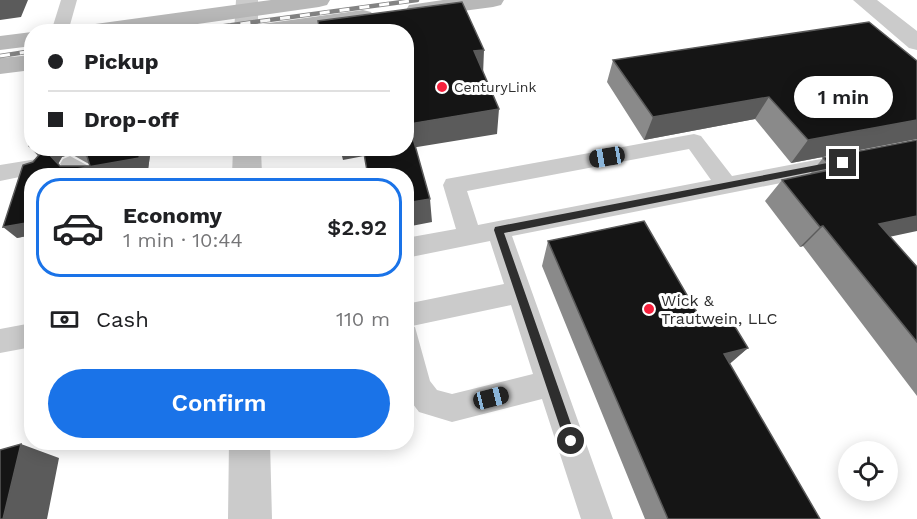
<!DOCTYPE html>
<meta charset="utf-8">
<style>
:root{--surface:#fff;--page:#f2f2f2;--text:#202124;--muted:#757577;--line:#e0e0e0;--accent:#1a73e8}
body{margin:0;font-family:"Work Sans",sans-serif;background:var(--page);color:var(--text);height:100vh;display:flex;flex-direction:column;font-size:22px;white-space:nowrap}
*{box-sizing:border-box;margin:0}
p{font-size:20px;color:var(--muted)}
.icon{flex:none;width:33px;height:33px;fill:none;stroke:currentColor;stroke-width:2;stroke-linecap:round;stroke-linejoin:round}
.map{position:relative;flex:1;overflow:hidden}
.panel{position:absolute;left:24px;top:168px;width:390px;height:282px;display:flex;flex-direction:column;background:var(--surface);border-radius:24px;box-shadow:0 3px 15px #0003}
.panel>*{flex:none}
.guide{position:absolute;left:24px;top:24px;width:390px;height:132px;border-radius:24px;box-shadow:0 3px 15px #0003;display:grid;align-content:center;height:132px;padding:0 24px;background:var(--surface)}
.tools{position:absolute;left:838px;top:441px;display:grid;gap:12px}
.tools a{display:grid;place-items:center;width:60px;height:60px;border-radius:50%;background:var(--surface);box-shadow:0 3px 15px #0003;font-size:30px}
.end{position:absolute;width:27px;height:27px;margin:-14px;border:8px solid #2e2e2e;background:#fff;box-shadow:0 0 0 3px #fff}
.from{border-radius:50%}
.bubble{position:absolute;height:42px;border-radius:21px;background:var(--surface);box-shadow:0 3px 15px #0003;font-size:20px;font-weight:600;line-height:42px;text-align:center}
.car{position:absolute;width:18px;height:36px;margin:-18px -9px;border-radius:8px;box-shadow:0 0 4px 2px #0007;background:linear-gradient(#222 24%,#8ab4d8 0 40%,#222 0 76%,#8ab4d8 0 86%,#222 0)}
.guide b{display:flex;align-items:center;gap:21px;height:57px;font-size:22px}
.guide b+b{border-top:2px solid var(--line)}
.guide i{width:15px;height:15px;background:var(--text)}
ul{padding:10px 0 0;list-style:none}
li{display:flex;align-items:center;gap:18px;height:99px;margin:0 12px 9px;padding:0 12px;border:3px solid transparent;border-radius:24px}
li div{flex:1}
li b{display:block;font-size:22px}
li em{font-style:normal;font-weight:600}
li.current{border-color:var(--accent)}
li>.icon{width:54px;height:54px;stroke-width:1.5}
.pay{display:flex;align-items:center;gap:15px;height:66px;padding:0 24px;font-size:22px}
.pay p{margin-inline-start:auto}
.action{display:flex;gap:12px;margin-top:auto;padding:12px 24px}
.action a{flex:1;height:69px;border-radius:36px;background:var(--accent);color:#fff;font-size:24px;font-weight:600;line-height:69px;text-align:center}
.map>svg:first-child{display:block}
</style>
<div class="map">
<svg width="917" height="519" viewBox="0 0 917 519">
<rect width="100%" height="100%" fill="#fff"/>
<g fill="none" stroke-linecap="round" stroke-linejoin="round">
<!-- lane -->
<path fill="#cbcbcb" fill-rule="evenodd" d="M61,0H77L68,32H51Z
M694,134L701,136L732,176L847,154L854,157L857,162L854,167L847,170L512,236L613,519H581L542,399L452,422L419,412L406,395V304L504,284L490,241L406,258V238L456,229L443,185L446,179ZM689,149L711,180L478,225L467,191ZM511,305L533,374L452,394L437,390L430,381L415,327L412,326Z
M70,156L96,170L98,176H72L60,164L63,159Z
M37,159L44,162L48,167L44,172L0,181V165Z
M32,323V347L0,353V329Z"/>
<!-- street -->
<path fill="#cbcbcb" fill-rule="evenodd" d="M236,0H258V32H234Z
M853,0H877L917,31V50L909,48Z
M233,148H261L262,176H232Z
M229,442H270L272,519H228Z"/>
<!-- secondary -->
<path fill="#b8b8b8" fill-rule="evenodd" d="M271,0H330L327,5L319,7L141,32H77L80,27L88,25Z
M443,0H504L501,5L493,7L417,17L409,15L406,10L409,5Z
M363,10L371,12L374,17L371,22L308,32H244L247,27L255,25Z
M32,32V46L0,50V36Z
M32,55V70L0,74V58Z"/>
<!-- rail casing -->
<g stroke="#838383" stroke-width="4.5">
<path id="rail" d="M181,32L417,0
M0,56L32,51"/>
</g>
<!-- rail -->
<use href="#rail" stroke="#fff" stroke-width="3" stroke-dasharray="10" stroke-linecap="butt"/>
</g>
<!-- wall -->
<path fill="#8a8a8a" fill-rule="evenodd" d="M613,60L917,61V139L791,163L755,119L644,140L607,82Z
M917,140L890,237L917,267V396L803,246L800,247L765,201L782,180L810,174L823,158Z
M29,146L32,148H151L148,170L117,176H32V235L17,238L33,162L38,156ZM71,154L89,164L90,166H60L58,164L62,157Z
M548,241L748,348L729,363L820,519H645L542,266Z"/>
<!-- shaded-wall -->
<path fill="#5b5b5b" d="M0,0H28L21,17L0,20Z
M484,50L483,75L474,51Z
M769,97L755,119L644,140L653,117Z
M499,109L497,134L411,148L409,124Z
M917,120V139L791,163L808,140Z
M49,148H66L71,154L62,157L58,164L47,152Z
M141,148H151L148,170L117,176H53L54,173L139,158Z
M340,148H363L364,156L343,160Z
M430,199L432,222L406,227V203Z
M917,216V231L856,244L879,224Z
M32,222V235L17,238L3,227Z
M823,226L803,246L800,247L820,227Z
M748,348L725,368L724,354Z
M21,444L59,458L47,519H3Z"/>
<!-- building -->
<path fill="#151515" stroke="#5b5b5b" stroke-width="1.5" d="M462,2L484,50L474,51L499,109L409,124L430,199L406,203V176H368L363,148H406V32H320L318,21Z
M869,22L917,61V120L808,140L769,97L653,117L613,60Z
M32,137V148L29,146Z
M917,140V216L879,224L917,267V342L823,226L820,227L782,180L834,169L823,158Z
M32,148H49L47,152L60,166H90L87,156L73,148H141L139,158L54,173L53,176H32V222L3,227L23,165L33,162L39,155Z
M644,221L702,321L728,315L748,348L724,354L820,519H668L548,241Z
M21,444L3,519H0V450Z"/>
<!-- route -->
<path fill="#2e2e2e" d="M843,160L846,161V165L504,233L577,441L575,445H566L494,230L495,227Z"/>
<!-- markers -->
<g fill="#f6203c" stroke="#fff" stroke-width="2">
<circle cx="442" cy="87" r="6"/>
<circle cx="649" cy="309" r="6"/>
</g>
<g text-anchor="middle" dominant-baseline="central" stroke-width="6" stroke-linejoin="round" paint-order="stroke">
<!-- far-poi labels -->
<g font-size="14" fill="#2e2e2e" stroke="#fff" text-anchor="start">
<text x="454" y="87">CenturyLink</text>
</g>
<!-- poi labels -->
<g font-size="16" fill="#2e2e2e" stroke="#fff" text-anchor="start">
<text x="661" y="300">Wick &amp;<tspan x="661" dy="18">Trautwein, LLC</tspan></text>
</g>
</g>
</svg>
<div class="tools">
<a><svg class="icon" aria-label="locate" viewBox="0 0 24 24"><circle cx="12" cy="12" r="6"/><path d="M12 2v4M12 18v4M2 12h4M18 12h4"/></svg></a>
</div>
<i class="end from" style="left:571px;top:441px"></i>
<i class="end" style="left:843px;top:163px"></i>
<div class="bubble" style="left:794px;top:76px;width:99px">1 min</div>
<i class="car" style="left:607px;top:157px;rotate:260deg"></i>
<i class="car" style="left:491px;top:398px;rotate:76deg"></i>
<div class="guide">
<b><i class="from"></i>Pickup</b>
<b><i></i>Drop-off</b>
</div>
<section class="panel">
<ul>
<li class="current"><svg class="icon" aria-label="car" viewBox="0 0 24 24"><path d="M5 17H2v-5l4-1 3-4h7l3 4 3 1v5h-3M9 17h6M6 11h13"/><circle cx="7" cy="17" r="2"/><circle cx="17" cy="17" r="2"/></svg><div><b>Economy</b><p>1 min · 10:44</p></div><em>$2.92</em></li>
</ul>
<div class="pay"><svg class="icon" aria-label="cash" viewBox="0 0 24 24"><path d="M3 7h18v10H3z"/><circle cx="12" cy="12" r="2"/></svg>Cash<p>110 m</p></div>
<div class="action"><a>Confirm</a></div>
</section>
</div>
